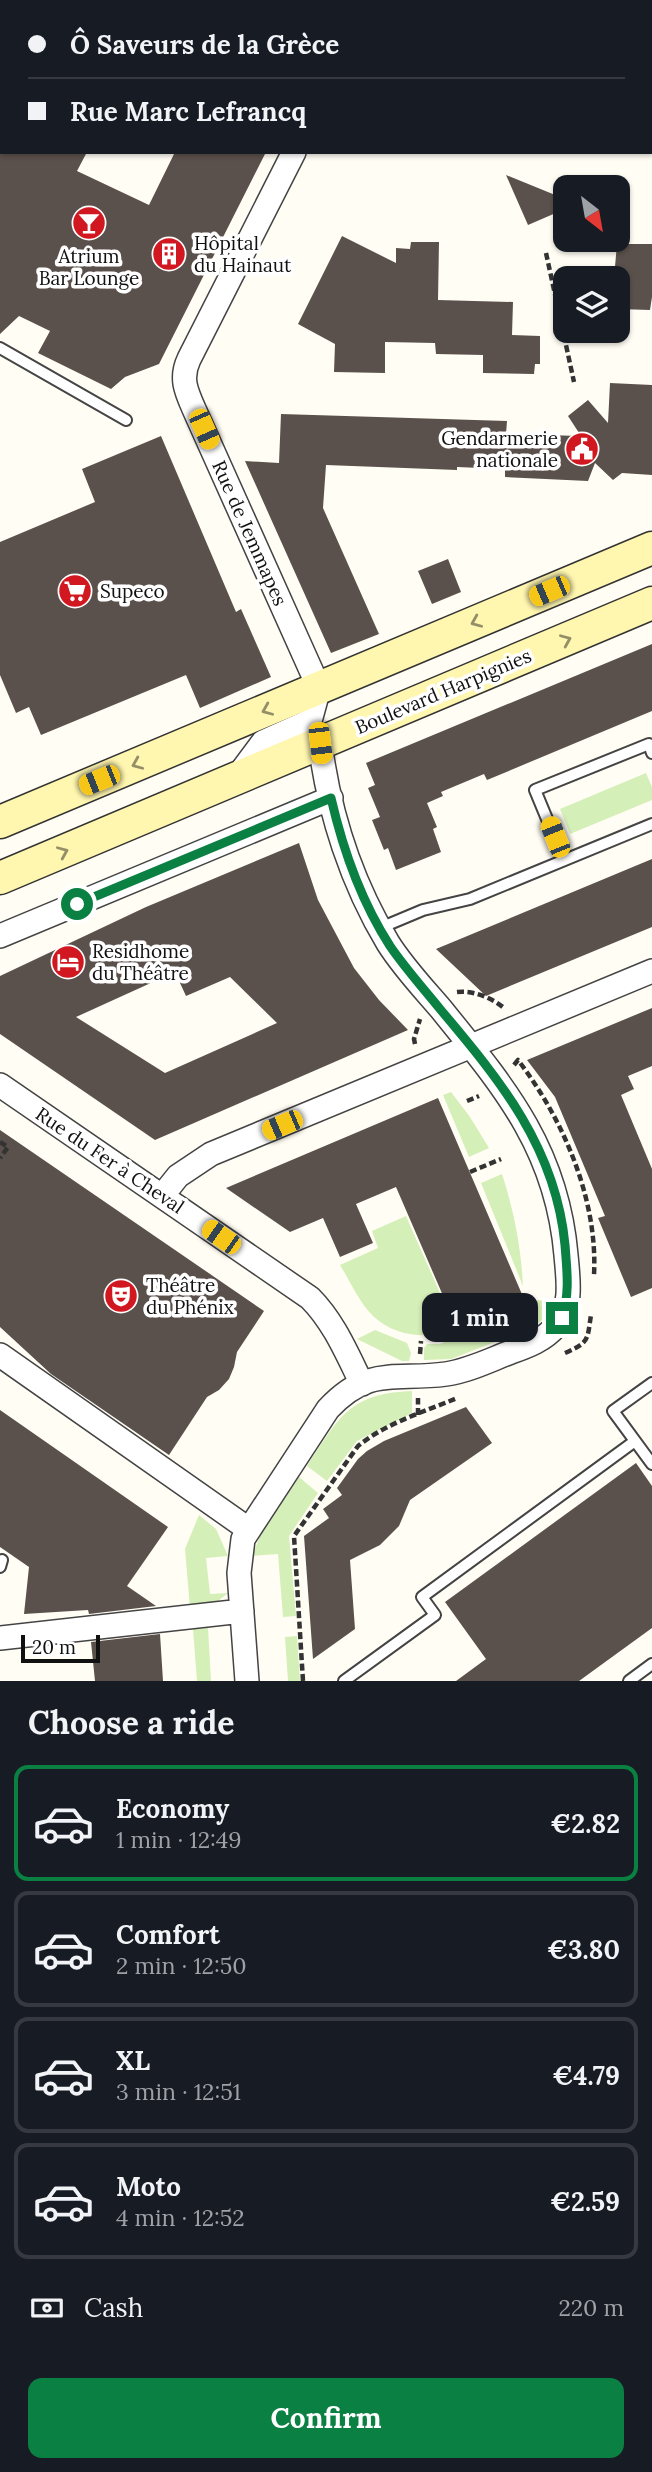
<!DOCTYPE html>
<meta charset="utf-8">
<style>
:root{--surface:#171b24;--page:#242831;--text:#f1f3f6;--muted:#9ea1a6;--line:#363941;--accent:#0b8043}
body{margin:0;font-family:Lora,serif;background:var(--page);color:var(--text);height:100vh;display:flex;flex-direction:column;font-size:26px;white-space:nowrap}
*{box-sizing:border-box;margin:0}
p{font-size:23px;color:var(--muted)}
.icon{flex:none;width:38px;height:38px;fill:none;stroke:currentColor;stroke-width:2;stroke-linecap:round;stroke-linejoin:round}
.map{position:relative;height:1681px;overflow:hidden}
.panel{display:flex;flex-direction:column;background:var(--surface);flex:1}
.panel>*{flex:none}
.top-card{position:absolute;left:0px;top:0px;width:653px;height:154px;box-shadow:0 2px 5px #0004;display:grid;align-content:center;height:154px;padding:0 28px;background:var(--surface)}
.needle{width:46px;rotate:149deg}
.fabs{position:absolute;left:553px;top:175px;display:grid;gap:14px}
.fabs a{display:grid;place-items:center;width:77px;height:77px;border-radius:14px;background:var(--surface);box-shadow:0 2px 5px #0004;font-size:35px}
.scale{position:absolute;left:21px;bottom:18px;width:79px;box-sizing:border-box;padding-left:7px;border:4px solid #111;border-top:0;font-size:19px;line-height:24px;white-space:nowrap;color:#111;-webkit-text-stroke:5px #fff;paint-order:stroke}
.end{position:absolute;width:32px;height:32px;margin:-16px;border:9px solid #0b8043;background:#fff;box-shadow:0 0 0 4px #fff}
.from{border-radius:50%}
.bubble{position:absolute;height:49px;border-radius:14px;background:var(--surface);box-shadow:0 2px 5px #0004;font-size:23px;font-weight:700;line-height:49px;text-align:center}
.car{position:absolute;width:21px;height:42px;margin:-21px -10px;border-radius:9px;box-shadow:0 0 5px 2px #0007;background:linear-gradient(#f5c518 24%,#345 0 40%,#f5c518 0 76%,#345 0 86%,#f5c518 0)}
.top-card b{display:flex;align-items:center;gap:24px;height:66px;font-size:26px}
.top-card b+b{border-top:2px solid var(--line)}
.top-card i{width:18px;height:18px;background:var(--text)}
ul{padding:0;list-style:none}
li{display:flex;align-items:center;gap:21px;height:116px;margin:0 14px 10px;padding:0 14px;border:4px solid var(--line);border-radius:14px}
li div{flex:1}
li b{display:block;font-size:26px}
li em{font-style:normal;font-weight:700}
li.current{border-color:var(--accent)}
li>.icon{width:63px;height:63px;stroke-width:1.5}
h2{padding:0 28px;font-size:32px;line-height:84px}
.pay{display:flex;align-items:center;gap:18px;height:77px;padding:0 28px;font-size:26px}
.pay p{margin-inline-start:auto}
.primary-button{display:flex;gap:14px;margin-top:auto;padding:14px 28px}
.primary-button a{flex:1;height:80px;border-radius:14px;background:var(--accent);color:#fff;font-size:28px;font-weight:700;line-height:80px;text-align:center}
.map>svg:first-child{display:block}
</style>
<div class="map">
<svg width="652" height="1681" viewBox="0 0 652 1681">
<rect width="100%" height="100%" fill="#fffdf4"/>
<!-- green -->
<path fill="#d5efb8" d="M646,773L652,787V800L570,834L560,809Z
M451,1092L470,1117L489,1148L469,1157L443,1095Z
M502,1174C514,1211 521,1247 523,1286L481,1183Z
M406,1216L456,1329C429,1340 395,1337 373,1316C359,1302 350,1281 340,1265L378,1248L372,1231Z
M532,1300L551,1301L545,1318L531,1328L451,1359L424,1360V1348L427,1344H440L528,1309Z
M375,1330L407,1343L411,1353L409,1361H402L357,1339Z
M412,1391V1413L357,1441L327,1481L307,1466C339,1417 350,1393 412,1391Z
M299,1477L318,1493L289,1536L296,1616L283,1617L278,1554L252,1556L261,1534Z
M199,1515L216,1529L228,1556L206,1558L210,1594L228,1593L213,1605L190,1608L185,1549Z
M208,1628L211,1681H197L193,1629Z
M297,1636L300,1681H288L285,1637Z"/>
<!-- building -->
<path fill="#5b514c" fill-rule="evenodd" d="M0,152H87L77,171L149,205L175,152H266L159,364L125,377L111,389L38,353L50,331L19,316L0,334Z
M506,175L565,199V209L528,225Z
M342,236L396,263V248L410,249L411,242H439L438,300L513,302L512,335L540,336V364H535L534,374L483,373V355L436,354L435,343L385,342V373L334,372L335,344L298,324Z
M617,244H652V297L650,310L618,309V278H614Z
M610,383L652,385V475L622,473L613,480L595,463L588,481L505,477V469L457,467V470L326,465L323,508L379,634L331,653L245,461L279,463L281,414L507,421L506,434L581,436L568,416L588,400L608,423Z
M161,436L236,612L241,609L271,677L200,708L186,675L41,735L29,707L16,713L0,675V542L95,502L82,469Z
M448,559L461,592L432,604L418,571Z
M652,644V711L487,780L484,774L441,792L443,796L427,803L437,827L433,829L441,852L396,870L388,848L384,850L372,820L380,817L368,788L375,785L366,763Z
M299,843L318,900L354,968L379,1000L408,1030L155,1140L0,1034V976L146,907ZM175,972L186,996L230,977L277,1023L165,1073L76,1017Z
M652,859V927L486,996L436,949Z
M652,1008V1066L628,1076L634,1089L621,1095L652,1169V1288L631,1297L598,1218L605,1216L555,1097L527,1060Z
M438,1098L524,1299L457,1328L396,1187L356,1204L373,1243L340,1257L323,1218L290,1232L226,1188Z
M0,1130L264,1311L237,1352L234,1367L229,1379L219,1390L207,1397L169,1455L51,1374L0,1327Z
M466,1407L492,1443L410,1500L399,1526L380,1545L350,1560L355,1629L313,1659L304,1536L329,1518L323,1509L342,1495L337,1488L358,1459L367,1451L384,1441Z
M0,1410L168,1527L127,1586L156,1606L89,1614L88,1610L24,1614L29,1567L0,1547Z
M636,1463L652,1486V1628L579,1681H456L486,1659L445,1602Z
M160,1634L163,1681H95L91,1642Z"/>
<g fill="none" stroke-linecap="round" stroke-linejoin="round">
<!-- lane casing -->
<g stroke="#444" stroke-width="14">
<path id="lane" d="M0,348L126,420
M564,860L535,790L649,744L652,753
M380,928L423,910L470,899L652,824
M652,1383L613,1411L652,1464
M0,1567L2,1560
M344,1681L435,1615L422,1597L635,1441
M629,1681L652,1664"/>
</g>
<!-- street casing -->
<g stroke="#444" stroke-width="26">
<path id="street" d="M367,2V0
M237,777L263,742L310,721L319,688L194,409C186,391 180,378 189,359L294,152
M0,936L331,798
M0,1085L310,1298C334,1322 347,1354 362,1384
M162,1196L178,1176L211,1154L652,971
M0,1355L248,1529
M0,1638L242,1611
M247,1681L239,1573L243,1539L328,1409C369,1365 396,1381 446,1374C468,1371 490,1360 511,1352C528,1346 544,1340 556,1326C573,1306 568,1279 566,1255C557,1149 505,1088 441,1009C423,988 403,967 388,943C352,883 329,813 320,743"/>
</g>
<!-- secondary casing -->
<g stroke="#333" stroke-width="35">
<path id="secondary" d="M0,822L652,548
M0,878L652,603"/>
</g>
<!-- path -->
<path stroke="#333" stroke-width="4.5" stroke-dasharray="7 3.5" stroke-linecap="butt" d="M546,253L574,382
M457,992C473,990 492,998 504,1008
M415,1044L414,1039L420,1019
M514,1065L518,1060C563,1119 598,1199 594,1275
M467,1101L479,1096
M0,1142L8,1147L0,1158
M470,1172L501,1159
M565,1353C590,1342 587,1340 591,1315
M420,1354L421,1341
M418,1415V1398
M303,1681L294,1536L358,1446C386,1423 424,1412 457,1398"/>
<!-- lane -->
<use href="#lane" stroke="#fff" stroke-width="10"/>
<!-- street -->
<use href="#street" stroke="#fff" stroke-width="23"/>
<!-- secondary -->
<use href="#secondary" stroke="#fff6af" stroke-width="32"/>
</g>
<!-- one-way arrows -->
<defs><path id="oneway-chevron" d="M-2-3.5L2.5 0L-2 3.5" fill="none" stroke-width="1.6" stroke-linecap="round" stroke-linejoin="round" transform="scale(1.75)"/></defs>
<g stroke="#948f68">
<use href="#oneway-chevron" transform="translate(476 622) rotate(157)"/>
<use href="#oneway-chevron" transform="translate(566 640) rotate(-23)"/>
<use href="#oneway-chevron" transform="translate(267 710) rotate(157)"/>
<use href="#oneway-chevron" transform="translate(137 764) rotate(157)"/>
<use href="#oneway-chevron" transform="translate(63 852) rotate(-23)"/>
</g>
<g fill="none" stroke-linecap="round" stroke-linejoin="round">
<!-- route -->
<path stroke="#0b8043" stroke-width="9" d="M77,904L331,798C343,850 361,901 390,946C405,968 423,988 440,1009C500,1080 556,1148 565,1245C567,1271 570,1293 562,1318"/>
</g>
<!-- icons -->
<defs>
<g id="bar-disc" transform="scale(1.75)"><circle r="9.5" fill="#d11821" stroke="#fff"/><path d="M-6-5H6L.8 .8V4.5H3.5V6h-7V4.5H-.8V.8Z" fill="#fff"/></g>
<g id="building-disc" transform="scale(1.75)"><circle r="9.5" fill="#d11821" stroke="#fff"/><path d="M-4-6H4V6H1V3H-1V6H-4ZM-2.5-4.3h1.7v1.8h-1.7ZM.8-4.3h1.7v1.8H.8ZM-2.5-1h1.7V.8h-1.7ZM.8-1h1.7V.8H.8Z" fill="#fff"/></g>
<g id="civic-disc" transform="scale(1.75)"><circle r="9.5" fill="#d11821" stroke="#fff"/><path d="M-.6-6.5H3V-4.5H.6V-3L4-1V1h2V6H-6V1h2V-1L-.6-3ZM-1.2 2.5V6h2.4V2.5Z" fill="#fff"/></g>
<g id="supermarket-disc" transform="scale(1.75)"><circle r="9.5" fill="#d11821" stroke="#fff"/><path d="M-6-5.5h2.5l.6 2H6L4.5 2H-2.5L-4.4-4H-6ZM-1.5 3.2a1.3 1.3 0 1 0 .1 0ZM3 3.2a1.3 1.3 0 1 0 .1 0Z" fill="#fff"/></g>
<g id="hotel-disc" transform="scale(1.75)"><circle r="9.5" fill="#d11821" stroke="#fff"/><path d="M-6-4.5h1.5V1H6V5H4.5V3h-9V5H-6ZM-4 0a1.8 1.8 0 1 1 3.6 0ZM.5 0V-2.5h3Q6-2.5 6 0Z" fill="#fff"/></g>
<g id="theatre-disc" transform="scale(1.75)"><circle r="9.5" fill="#d11821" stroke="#fff"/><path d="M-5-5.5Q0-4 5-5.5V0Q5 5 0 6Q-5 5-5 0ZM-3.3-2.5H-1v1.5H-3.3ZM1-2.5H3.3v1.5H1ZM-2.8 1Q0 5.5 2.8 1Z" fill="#fff"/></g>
</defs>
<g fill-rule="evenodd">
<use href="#bar-disc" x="89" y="223"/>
<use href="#building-disc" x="169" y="254"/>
<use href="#civic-disc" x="582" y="449"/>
<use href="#supermarket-disc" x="75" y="591"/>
<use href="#hotel-disc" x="68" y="962"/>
<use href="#theatre-disc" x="121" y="1296"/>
</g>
<g text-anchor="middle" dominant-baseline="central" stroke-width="7" stroke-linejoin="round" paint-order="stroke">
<!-- poi labels -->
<g font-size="19" fill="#111" stroke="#fff" text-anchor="start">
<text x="194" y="243">Hôpital<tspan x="194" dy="22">du Hainaut</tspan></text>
<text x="89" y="256" text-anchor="middle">Atrium<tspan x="89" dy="22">Bar Lounge</tspan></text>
<text x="558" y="438" text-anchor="end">Gendarmerie<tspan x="558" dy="22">nationale</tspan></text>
<text x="100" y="591">Supeco</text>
<text x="92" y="951">Residhome<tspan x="92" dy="22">du Théâtre</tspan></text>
<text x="146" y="1285">Théâtre<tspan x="146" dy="22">du Phénix</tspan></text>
</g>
<!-- street labels -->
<g font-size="19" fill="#111" stroke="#fff">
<text transform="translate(250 533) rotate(66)">Rue de Jemmapes</text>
<text transform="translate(443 691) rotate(-23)">Boulevard Harpignies</text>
<text transform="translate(110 1160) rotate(34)">Rue du Fer à Cheval</text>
</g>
</g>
</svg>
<div class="fabs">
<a><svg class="needle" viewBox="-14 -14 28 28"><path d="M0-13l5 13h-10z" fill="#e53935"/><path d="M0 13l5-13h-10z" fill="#9ea1a6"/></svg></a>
<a><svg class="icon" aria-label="layers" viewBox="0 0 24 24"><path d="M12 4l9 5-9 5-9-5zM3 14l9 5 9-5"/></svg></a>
</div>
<div class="scale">20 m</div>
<i class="end from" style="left:77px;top:904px"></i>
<i class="end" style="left:562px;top:1318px"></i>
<div class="bubble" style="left:422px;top:1293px;width:116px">1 min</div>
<i class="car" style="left:204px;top:429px;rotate:156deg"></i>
<i class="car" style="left:549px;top:591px;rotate:247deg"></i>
<i class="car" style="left:320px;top:743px;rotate:173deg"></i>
<i class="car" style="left:99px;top:780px;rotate:248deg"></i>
<i class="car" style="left:555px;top:837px;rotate:338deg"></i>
<i class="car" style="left:282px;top:1125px;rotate:247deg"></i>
<i class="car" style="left:221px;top:1237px;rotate:305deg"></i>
<div class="top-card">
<b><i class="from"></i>Ô Saveurs de la Grèce</b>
<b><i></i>Rue Marc Lefrancq</b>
</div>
</div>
<section class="panel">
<h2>Choose a ride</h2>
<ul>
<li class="current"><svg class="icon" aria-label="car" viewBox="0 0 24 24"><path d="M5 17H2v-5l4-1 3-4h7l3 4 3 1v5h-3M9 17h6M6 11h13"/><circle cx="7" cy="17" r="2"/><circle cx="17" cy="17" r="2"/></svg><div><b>Economy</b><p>1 min · 12:49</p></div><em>€2.82</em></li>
<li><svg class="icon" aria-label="car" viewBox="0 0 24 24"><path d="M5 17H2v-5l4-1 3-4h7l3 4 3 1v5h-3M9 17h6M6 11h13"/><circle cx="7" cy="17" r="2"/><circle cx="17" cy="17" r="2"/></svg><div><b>Comfort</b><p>2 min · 12:50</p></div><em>€3.80</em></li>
<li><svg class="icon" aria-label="car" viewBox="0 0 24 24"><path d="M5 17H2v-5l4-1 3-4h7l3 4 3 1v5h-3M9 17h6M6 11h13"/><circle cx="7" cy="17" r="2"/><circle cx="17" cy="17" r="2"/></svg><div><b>XL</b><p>3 min · 12:51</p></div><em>€4.79</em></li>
<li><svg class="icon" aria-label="car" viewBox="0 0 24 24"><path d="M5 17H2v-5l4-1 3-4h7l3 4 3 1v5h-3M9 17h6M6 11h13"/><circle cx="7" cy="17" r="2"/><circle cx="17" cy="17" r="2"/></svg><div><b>Moto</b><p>4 min · 12:52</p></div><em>€2.59</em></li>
</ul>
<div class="pay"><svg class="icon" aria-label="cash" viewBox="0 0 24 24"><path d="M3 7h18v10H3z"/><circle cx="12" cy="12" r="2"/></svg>Cash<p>220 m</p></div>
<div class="primary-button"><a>Confirm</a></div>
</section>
